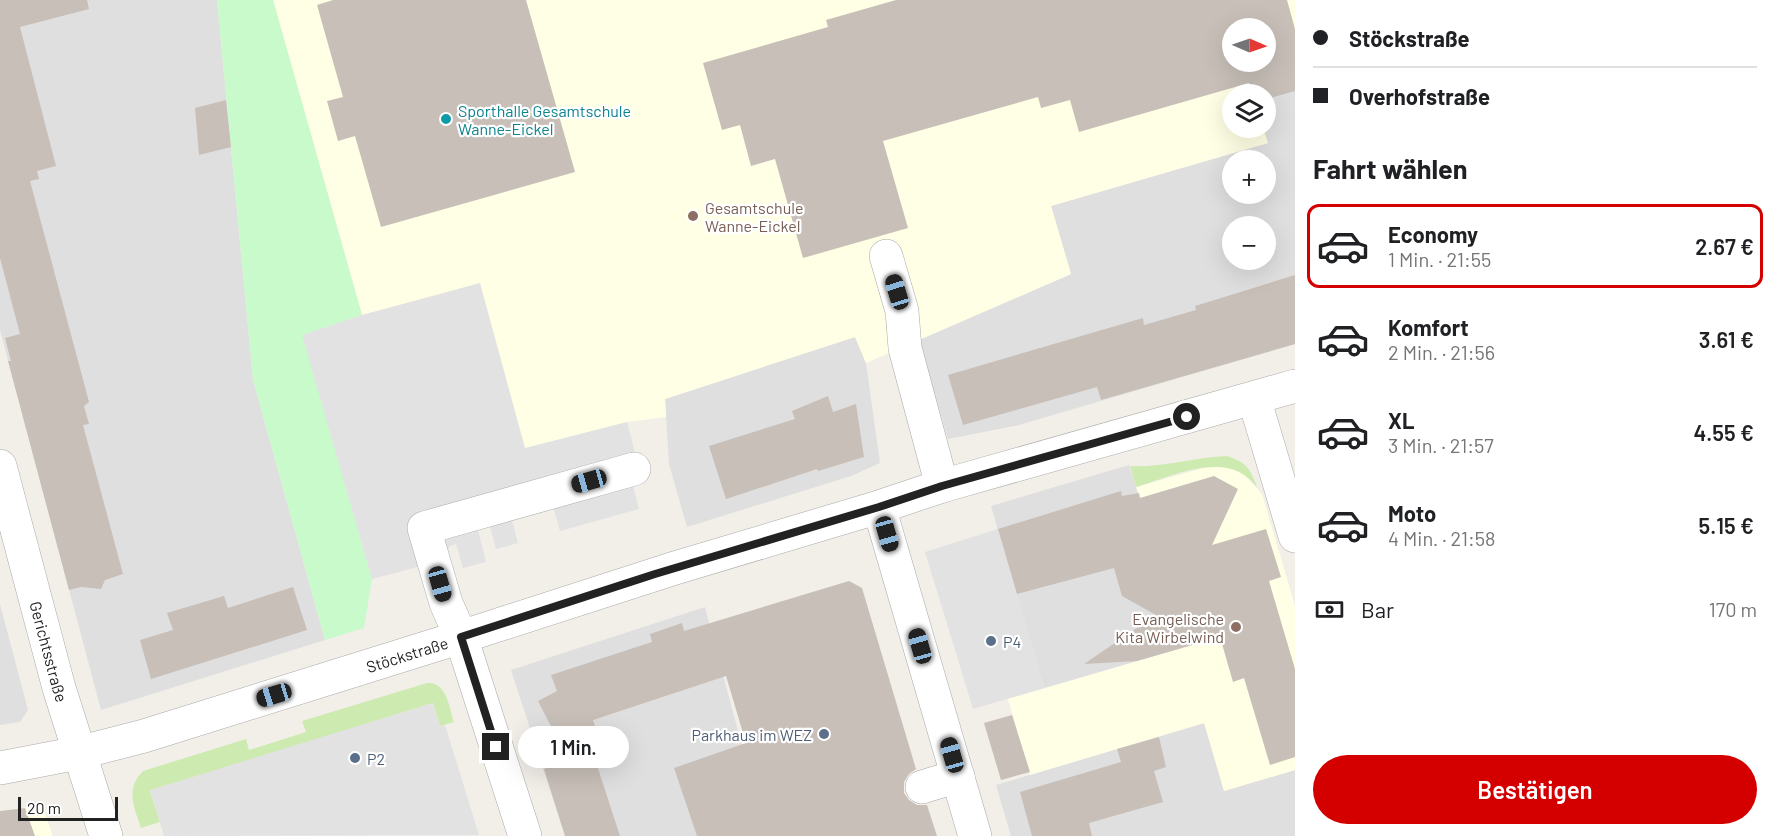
<!DOCTYPE html>
<html lang="de">
<meta charset="utf-8">
<style>
:root{--surface:#fff;--page:#f6f6f6;--text:#202124;--muted:#757577;--line:#e0e0e0;--accent:#d40000}
body{margin:0;font-family:Barlow,sans-serif;background:var(--page);color:var(--text);height:100vh;display:flex;flex-direction:column;font-size:22px;white-space:nowrap}
*{box-sizing:border-box;margin:0}
p{font-size:20px;color:var(--muted)}
.icon{flex:none;width:33px;height:33px;fill:none;stroke:currentColor;stroke-width:2;stroke-linecap:round;stroke-linejoin:round}
.map{position:relative;flex:1;overflow:hidden}
.side{display:flex;flex-direction:column;background:var(--surface);width:480px}
.side>*{flex:none}
.top-card{display:grid;align-content:center;height:132px;padding:0 18px;background:var(--surface)}
.needle{width:39px;rotate:92deg}
.tools{position:absolute;left:1222px;top:18px;display:grid;gap:12px}
.tools a{display:grid;place-items:center;width:54px;height:54px;border-radius:50%;background:var(--surface);box-shadow:0 6px 24px #0002;font-size:30px}
.scale{position:absolute;left:18px;bottom:15px;width:100px;box-sizing:border-box;padding-left:6px;border:3px solid #222;border-top:0;font-size:16px;line-height:21px;white-space:nowrap;color:#222;-webkit-text-stroke:4px #fff;paint-order:stroke}
.end{position:absolute;width:27px;height:27px;margin:-14px;border:8px solid #222;background:#fff;box-shadow:0 0 0 3px #fff}
.from{border-radius:50%}
.bubble{position:absolute;height:42px;border-radius:21px;background:var(--surface);box-shadow:0 6px 24px #0002;font-size:20px;font-weight:600;line-height:42px;text-align:center}
.car{position:absolute;width:18px;height:36px;margin:-18px -9px;border-radius:8px;box-shadow:0 0 4px 2px #0007;background:linear-gradient(#222 24%,#8ab4d8 0 40%,#222 0 76%,#8ab4d8 0 86%,#222 0)}
.top-card b{display:flex;align-items:center;gap:21px;height:57px;font-size:22px}
.top-card b+b{border-top:2px solid var(--line)}
.top-card i{width:15px;height:15px;background:var(--text)}
ul{padding:0;list-style:none}
li{display:flex;align-items:center;gap:18px;height:84px;margin:0 12px 9px;padding:0 6px;border:3px solid transparent;border-radius:12px}
li div{flex:1}
li b{display:block;font-size:22px}
li em{font-style:normal;font-weight:600}
li.selected{border-color:var(--accent)}
li>.icon{width:54px;height:54px;stroke-width:1.5}
h2{padding:0 18px;font-size:27px;line-height:72px}
.pay{display:flex;align-items:center;gap:15px;height:66px;padding:0 18px;font-size:22px}
.pay p{margin-inline-start:auto}
.action{display:flex;gap:12px;margin-top:auto;padding:12px 18px}
.action a{flex:1;height:69px;border-radius:36px;background:var(--accent);color:#fff;font-size:24px;font-weight:600;line-height:69px;text-align:center}
main{display:flex;flex:1;min-height:0}
.map>svg:first-child{display:block}
</style>
<main>
<div class="map">
<svg width="1295" height="836" viewBox="0 0 1295 836">
<rect width="100%" height="100%" fill="#f2efe9"/>
<!-- residential -->
<path fill="#e0dfdf" fill-rule="evenodd" d="M0,0H217L253,380L325,640L101,710L0,330Z
M1295,59V344L1019,425L948,439L919,340L1071,274L1051,206L1267,143L1263,128H1266V94H1252L1246,73ZM1233,160H1266V194H1233ZM1233,226H1266V260H1233Z
M855,337L866,363L880,463L851,476L687,527L669,464L665,399Z
M1129,465L1148,524L1183,648L1044,688L991,506Z
M0,604L28,710L20,722L0,725Z
M705,607L766,836H565L511,670Z
M1205,723L1224,791L1295,770V836H1011L996,785Z"/>
<!-- education -->
<path fill="#ffffe5" fill-rule="evenodd" d="M273,0H1295V59L1246,74L1252,94H1233V128H1263L1268,143L1051,206L1071,274L866,363L855,337L665,399L666,417L627,422L525,449L480,284L362,315ZM1233,28H1266V62H1233Z
M1210,466L1227,467L1240,471L1258,489L1263,497L1295,606V770L1224,791L1204,723L1030,775L1008,699L1182,648L1147,525L1148,523L1136,487Z
M42,805L53,836H0V811Z"/>
<!-- grass -->
<path fill="#cdebb0" d="M1227,456C1248,463 1250,469 1258,489C1230,447 1174,476 1136,487L1130,466C1163,468 1194,457 1227,456Z
M427,683C447,682 449,707 454,722L440,726L433,703L150,791L160,822L141,828C134,807 125,789 143,771L246,739L249,750L306,732L302,721Z"/>
<!-- park -->
<path fill="#c8facc" d="M217,0H273L362,315L303,335L372,579L364,628L325,640L253,380Z"/>
<!-- parking -->
<path fill="#e2e2e2" d="M480,283L525,448L627,422L642,479L632,482L639,509L560,531L553,506L511,517L518,543L496,549L489,523L477,526L486,562L463,568L456,544L450,546L446,552L448,559L372,579L302,335L362,315Z
M998,529L1044,688L973,709L925,552Z
M433,703L440,726L445,725L479,835L164,836L150,790Z"/>
<!-- building -->
<path fill="#c7bfb8" fill-rule="evenodd" d="M0,0H87L89,9L20,27L56,166L37,171L39,179L30,181L89,402L84,406L89,424L83,425L123,574L105,580L101,589L81,587L69,590L8,361H11L5,338L20,334L0,258Z
M333,0H526L575,172L381,227L355,136L338,141L327,101L343,97L317,5Z
M896,0H1287L1295,29V91L1266,99V94H1252L1249,83L1079,132L1070,100L1041,108L1038,97L883,141L908,228L803,258L775,159L751,166L740,125L722,130L703,63L828,27L826,20ZM1233,28H1266V62H1233Z
M226,100L231,147L199,155L195,108Z
M1295,275V344L1101,400L1097,387L963,425L948,375L1143,318L1144,325L1196,310L1195,306Z
M828,396L833,412L856,404L864,457L818,471L817,469L726,499L709,446L795,419L792,411Z
M1214,476L1238,489L1212,545L1266,529L1281,577L1269,581L1295,669V757L1270,765L1244,678L1233,682L1220,637L1137,661L1084,664L1156,615L1122,596L1114,568L1017,594L998,529L1121,491L1122,496L1139,493L1140,498Z
M849,581L862,588L916,769L909,774L904,782V793L909,800L917,805H927L937,836H697L674,768L746,743L726,676L593,720L603,750L593,753L620,836H565L544,769L569,761L538,701L557,691L551,675L652,642L650,634L682,623L684,631Z
M293,587L307,630L151,679L140,640L173,630L167,613L224,596L228,608Z
M1012,715L1030,772L1001,780L984,723Z
M1159,737L1166,767L1154,771L1163,802L1089,823L1092,836H1032L1020,792L1121,762L1117,749Z
M25,808L35,836H0V811Z"/>
<g fill="none" stroke-linecap="round" stroke-linejoin="round">
<!-- minor casing -->
<g stroke="#a9a9a9" stroke-width="34">
<g id="minor">
<path d="M886,256L902,311L905,348L942,486"/>
<path d="M1254,398L1295,536"/>
<path id="s1" d="M0,466L59,688L106,836"/>
<path d="M879,507L975,836"/>
<path id="s2" d="M0,768L78,753L144,736L461,637L675,568L879,507L942,486L1295,386"/>
<path d="M922,787L958,776"/>
<path d="M525,836L461,637L446,603L424,528L634,469"/>
</g>
</g>
<!-- minor -->
<use href="#minor" stroke="#fff" stroke-width="33"/>
</g>
<g fill="none" stroke-linecap="round" stroke-linejoin="round">
<!-- route -->
<path stroke="#222" stroke-width="8" d="M496,747L461,637L655,574L879,507L942,486L1187,417"/>
</g>
<!-- markers -->
<circle fill="#0f9aa8" stroke="#fff" stroke-width="2" cx="446" cy="119" r="6"/>
<g fill="#8d6e63" stroke="#fff" stroke-width="2">
<circle cx="693" cy="216" r="6"/>
<circle cx="1236" cy="627" r="6"/>
</g>
<g fill="#5c6f8a" stroke="#fff" stroke-width="2">
<circle cx="991" cy="641" r="6"/>
<circle cx="824" cy="734" r="6"/>
<circle cx="355" cy="758" r="6"/>
</g>
<g text-anchor="middle" dominant-baseline="central" stroke-width="4.5" stroke-linejoin="round" paint-order="stroke">
<!-- culture labels -->
<g font-size="16" fill="#0d838f" stroke="#fff" text-anchor="start">
<text x="458" y="110">Sporthalle Gesamtschule<tspan x="458" dy="18">Wanne-Eickel</tspan></text>
</g>
<!-- education labels -->
<g font-size="16" fill="#785e54" stroke="#fff" text-anchor="start">
<text x="705" y="207">Gesamtschule<tspan x="705" dy="18">Wanne-Eickel</tspan></text>
<text x="1224" y="618" text-anchor="end">Evangelische<tspan x="1224" dy="18">Kita Wirbelwind</tspan></text>
</g>
<!-- service labels -->
<g font-size="16" fill="#4e5e75" stroke="#fff" text-anchor="start">
<text x="1003" y="641">P4</text>
<text x="812" y="734" text-anchor="end">Parkhaus im WEZ</text>
<text x="367" y="758">P2</text>
</g>
<!-- street labels -->
<g font-size="16" fill="#222" stroke="#fff">
<text stroke="none"><textPath href="#s1" startOffset="192">Gerichtsstraße</textPath></text>
<text stroke="none"><textPath href="#s2" startOffset="423">Stöckstraße</textPath></text>
</g>
</g>
</svg>
<div class="tools">
<a><svg class="needle" viewBox="-14 -14 28 28"><path d="M0-13l5 13h-10z" fill="#e53935"/><path d="M0 13l5-13h-10z" fill="#757577"/></svg></a>
<a><svg class="icon" aria-label="layers" viewBox="0 0 24 24"><path d="M12 4l9 5-9 5-9-5zM3 14l9 5 9-5"/></svg></a>
<a>+</a>
<a>−</a>
</div>
<div class="scale">20 m</div>
<i class="end from" style="left:1187px;top:417px"></i>
<i class="end" style="left:496px;top:747px"></i>
<div class="bubble" style="left:518px;top:726px;width:111px">1 Min.</div>
<i class="car" style="left:897px;top:292px;rotate:343deg"></i>
<i class="car" style="left:589px;top:481px;rotate:254deg"></i>
<i class="car" style="left:887px;top:534px;rotate:164deg"></i>
<i class="car" style="left:440px;top:584px;rotate:164deg"></i>
<i class="car" style="left:920px;top:646px;rotate:344deg"></i>
<i class="car" style="left:274px;top:695px;rotate:253deg"></i>
<i class="car" style="left:952px;top:755px;rotate:344deg"></i>
</div>
<section class="side">
<div class="top-card">
<b><i class="from"></i>Stöckstraße</b>
<b><i></i>Overhofstraße</b>
</div>
<h2>Fahrt wählen</h2>
<ul>
<li class="selected"><svg class="icon" aria-label="car" viewBox="0 0 24 24"><path d="M5 17H2v-5l4-1 3-4h7l3 4 3 1v5h-3M9 17h6M6 11h13"/><circle cx="7" cy="17" r="2"/><circle cx="17" cy="17" r="2"/></svg><div><b>Economy</b><p>1 Min. · 21:55</p></div><em>2.67 €</em></li>
<li><svg class="icon" aria-label="car" viewBox="0 0 24 24"><path d="M5 17H2v-5l4-1 3-4h7l3 4 3 1v5h-3M9 17h6M6 11h13"/><circle cx="7" cy="17" r="2"/><circle cx="17" cy="17" r="2"/></svg><div><b>Komfort</b><p>2 Min. · 21:56</p></div><em>3.61 €</em></li>
<li><svg class="icon" aria-label="car" viewBox="0 0 24 24"><path d="M5 17H2v-5l4-1 3-4h7l3 4 3 1v5h-3M9 17h6M6 11h13"/><circle cx="7" cy="17" r="2"/><circle cx="17" cy="17" r="2"/></svg><div><b>XL</b><p>3 Min. · 21:57</p></div><em>4.55 €</em></li>
<li><svg class="icon" aria-label="car" viewBox="0 0 24 24"><path d="M5 17H2v-5l4-1 3-4h7l3 4 3 1v5h-3M9 17h6M6 11h13"/><circle cx="7" cy="17" r="2"/><circle cx="17" cy="17" r="2"/></svg><div><b>Moto</b><p>4 Min. · 21:58</p></div><em>5.15 €</em></li>
</ul>
<div class="pay"><svg class="icon" aria-label="cash" viewBox="0 0 24 24"><path d="M3 7h18v10H3z"/><circle cx="12" cy="12" r="2"/></svg>Bar<p>170 m</p></div>
<div class="action"><a>Bestätigen</a></div>
</section>
</main>
